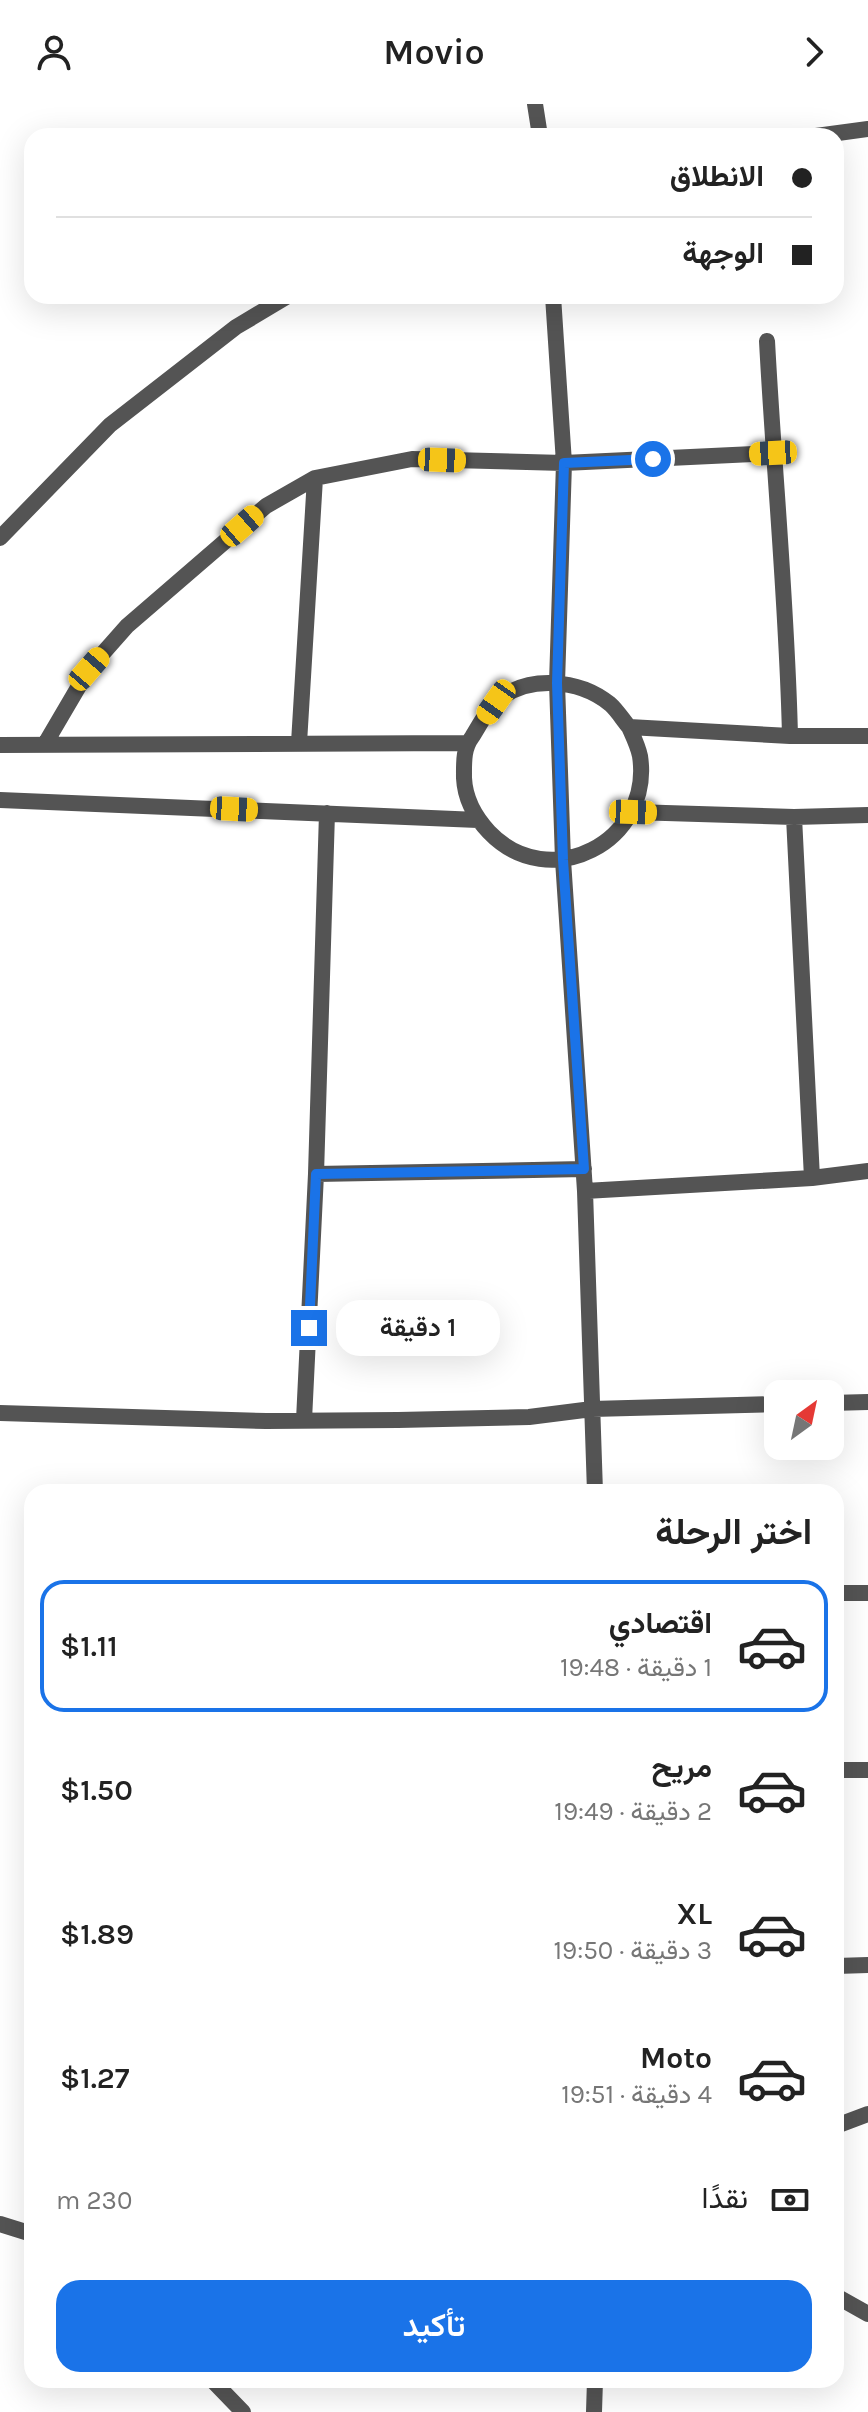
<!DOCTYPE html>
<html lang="ar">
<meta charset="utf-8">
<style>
:root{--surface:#fff;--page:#f2f2f2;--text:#222;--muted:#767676;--line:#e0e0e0;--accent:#1a73e8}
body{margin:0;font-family:Karla,Vazirmatn,sans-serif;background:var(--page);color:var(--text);direction:rtl;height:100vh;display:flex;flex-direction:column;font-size:30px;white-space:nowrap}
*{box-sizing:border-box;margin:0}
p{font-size:26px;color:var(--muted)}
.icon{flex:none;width:44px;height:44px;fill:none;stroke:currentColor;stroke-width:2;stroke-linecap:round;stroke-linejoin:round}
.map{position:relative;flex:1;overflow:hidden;direction:ltr}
.sheet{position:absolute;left:24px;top:1380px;width:820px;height:904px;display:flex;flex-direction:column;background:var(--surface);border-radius:24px;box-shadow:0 8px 32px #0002;direction:rtl}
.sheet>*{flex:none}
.banner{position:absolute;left:24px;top:24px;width:820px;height:176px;border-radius:24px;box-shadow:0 8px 32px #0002;direction:rtl;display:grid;align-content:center;height:176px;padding:0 32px;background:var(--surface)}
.needle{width:52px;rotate:33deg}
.buttons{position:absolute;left:764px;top:1276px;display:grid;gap:16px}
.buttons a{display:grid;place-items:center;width:80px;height:80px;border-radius:16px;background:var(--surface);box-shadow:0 8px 32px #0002;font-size:40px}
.end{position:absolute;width:36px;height:36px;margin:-18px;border:10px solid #1a73e8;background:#fff;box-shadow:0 0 0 4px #fff}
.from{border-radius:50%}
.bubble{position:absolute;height:56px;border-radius:24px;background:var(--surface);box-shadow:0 8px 32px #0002;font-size:26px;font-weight:600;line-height:56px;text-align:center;direction:rtl}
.car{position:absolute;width:24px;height:48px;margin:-24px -12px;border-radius:10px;box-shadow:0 0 6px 2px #0007;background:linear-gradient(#f5c518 24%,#345 0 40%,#f5c518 0 76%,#345 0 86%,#f5c518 0)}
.banner b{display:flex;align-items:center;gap:28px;height:76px;font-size:30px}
.banner b+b{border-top:2px solid var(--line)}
.banner i{width:20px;height:20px;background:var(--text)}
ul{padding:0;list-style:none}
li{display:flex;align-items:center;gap:24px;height:132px;margin:0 16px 12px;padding:0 16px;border:4px solid transparent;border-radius:24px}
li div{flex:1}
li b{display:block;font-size:30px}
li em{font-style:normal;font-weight:600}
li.on{border-color:var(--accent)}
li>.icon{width:72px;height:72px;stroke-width:1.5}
h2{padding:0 32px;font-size:36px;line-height:96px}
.pay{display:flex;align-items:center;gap:20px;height:88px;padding:0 32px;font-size:30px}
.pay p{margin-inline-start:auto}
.primary-button{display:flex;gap:16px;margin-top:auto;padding:16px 32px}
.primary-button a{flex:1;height:92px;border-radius:24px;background:var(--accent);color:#fff;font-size:32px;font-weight:600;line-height:92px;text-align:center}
header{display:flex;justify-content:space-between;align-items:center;height:104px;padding:0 32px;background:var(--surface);font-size:36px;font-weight:600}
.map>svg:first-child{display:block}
</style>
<header><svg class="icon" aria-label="forward" viewBox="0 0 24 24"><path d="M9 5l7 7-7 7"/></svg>Movio<svg class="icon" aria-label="person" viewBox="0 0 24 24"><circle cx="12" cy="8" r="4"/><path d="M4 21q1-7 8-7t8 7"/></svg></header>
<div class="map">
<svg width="868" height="2308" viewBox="0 0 868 2308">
<rect width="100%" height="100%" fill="#fff"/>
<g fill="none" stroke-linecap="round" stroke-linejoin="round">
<!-- minor -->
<path stroke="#545454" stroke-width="16" d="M535,0L540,32
M816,32L868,25
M553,192L564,359L557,579L563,756L585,1087L595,1388
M767,237C774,369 787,500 790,632
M0,434L110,321L236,223L288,192
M629,623C633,632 638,642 640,652C653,738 549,791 489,728C475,713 465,695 464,674C464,659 463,645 472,633C479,622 487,606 496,598C527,570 579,575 610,600C617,606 623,616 629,623L790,632H868
M299,639L315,374
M45,640L89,565L127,522L266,402L315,374L412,355L564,359L773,349
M0,641L467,639
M0,696L478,716
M633,708L794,713L868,711
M794,713L812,1074
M316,1070L584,1065
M585,1087L812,1074L868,1067
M830,1299L868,1298
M0,1309L266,1317L398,1316L529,1313L592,1305L778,1300
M304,1316L316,1070L327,709
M836,1489H868
M836,1666H868
M836,1862L868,1861
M836,2022L868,2010
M0,2120L32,2130
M836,2192L868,2210
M212,2276L243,2308
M594,2308L595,2276"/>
</g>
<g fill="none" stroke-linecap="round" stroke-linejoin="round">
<!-- route -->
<path stroke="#1a73e8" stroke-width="10" d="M309,1224L316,1070L584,1065L563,756L557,579L564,359L653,355"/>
</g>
</svg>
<div class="buttons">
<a><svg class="needle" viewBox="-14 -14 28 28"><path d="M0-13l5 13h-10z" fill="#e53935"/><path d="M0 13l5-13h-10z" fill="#767676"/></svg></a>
</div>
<i class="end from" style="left:653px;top:355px"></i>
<i class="end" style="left:309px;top:1224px"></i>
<div class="bubble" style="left:336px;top:1196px;width:164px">1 دقيقة</div>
<i class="car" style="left:773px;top:349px;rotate:267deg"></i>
<i class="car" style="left:442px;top:356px;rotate:92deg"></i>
<i class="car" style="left:242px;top:422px;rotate:49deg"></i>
<i class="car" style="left:89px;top:565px;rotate:41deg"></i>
<i class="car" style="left:496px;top:598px;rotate:215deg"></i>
<i class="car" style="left:234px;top:705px;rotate:93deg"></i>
<i class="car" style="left:633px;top:708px;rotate:92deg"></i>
<div class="banner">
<b><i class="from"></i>الانطلاق</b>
<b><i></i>الوجهة</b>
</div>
<section class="sheet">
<h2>اختر الرحلة</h2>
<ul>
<li class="on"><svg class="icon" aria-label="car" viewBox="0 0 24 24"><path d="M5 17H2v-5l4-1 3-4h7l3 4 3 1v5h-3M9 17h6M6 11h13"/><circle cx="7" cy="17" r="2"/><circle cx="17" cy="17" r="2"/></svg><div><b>اقتصادي</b><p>1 دقيقة · 19:48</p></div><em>$1.11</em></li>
<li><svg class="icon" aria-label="car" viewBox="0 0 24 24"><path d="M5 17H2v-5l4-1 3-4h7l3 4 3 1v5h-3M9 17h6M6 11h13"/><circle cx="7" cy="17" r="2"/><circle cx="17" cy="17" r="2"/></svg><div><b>مريح</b><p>2 دقيقة · 19:49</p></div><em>$1.50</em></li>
<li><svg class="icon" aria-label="car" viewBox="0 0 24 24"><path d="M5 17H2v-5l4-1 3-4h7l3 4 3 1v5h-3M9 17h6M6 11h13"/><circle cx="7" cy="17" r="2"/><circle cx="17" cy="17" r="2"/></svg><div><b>XL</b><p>3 دقيقة · 19:50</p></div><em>$1.89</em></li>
<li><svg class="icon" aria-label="car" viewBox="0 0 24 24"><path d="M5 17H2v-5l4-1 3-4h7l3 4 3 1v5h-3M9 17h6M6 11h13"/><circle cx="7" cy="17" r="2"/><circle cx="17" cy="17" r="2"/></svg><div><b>Moto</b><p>4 دقيقة · 19:51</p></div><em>$1.27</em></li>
</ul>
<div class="pay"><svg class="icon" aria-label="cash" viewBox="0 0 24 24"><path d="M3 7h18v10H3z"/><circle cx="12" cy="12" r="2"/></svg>نقدًا<p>230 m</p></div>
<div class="primary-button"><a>تأكيد</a></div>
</section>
</div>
